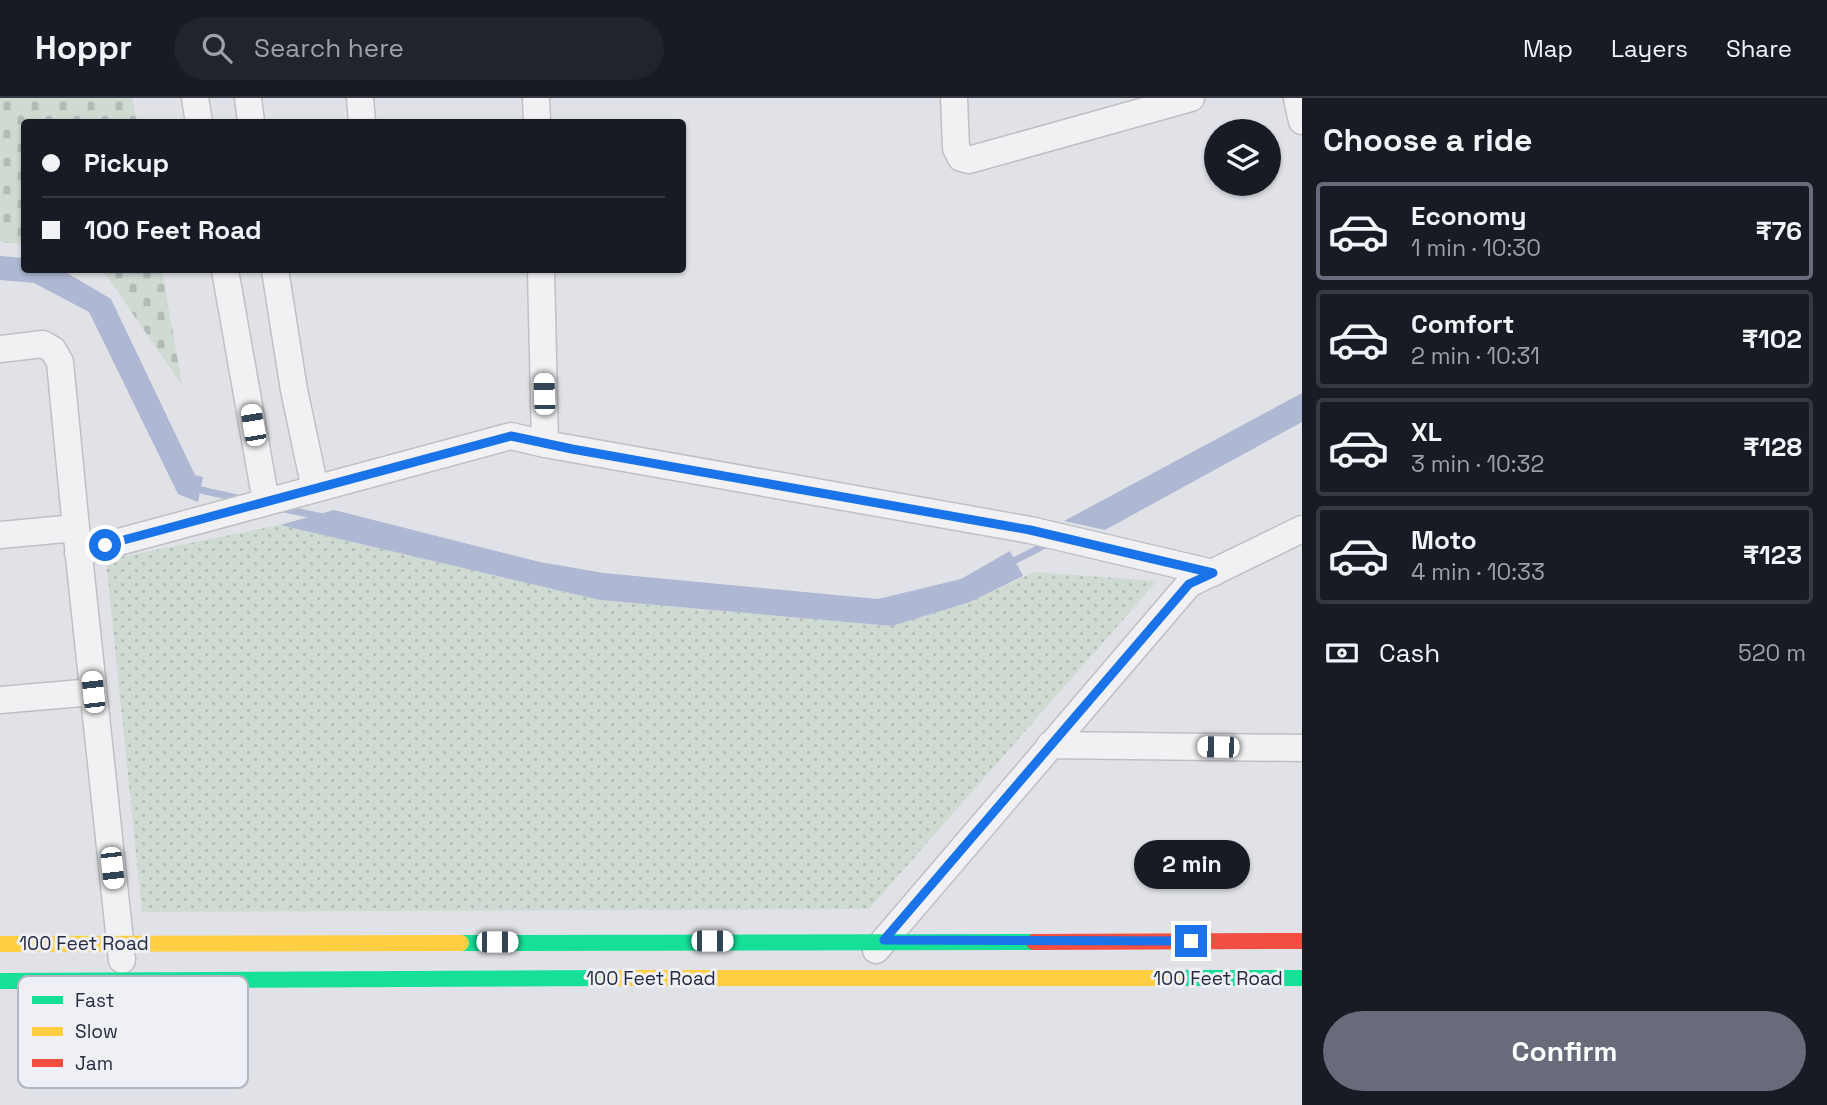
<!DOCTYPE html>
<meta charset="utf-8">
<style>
:root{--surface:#171b24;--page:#20242c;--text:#f1f3f6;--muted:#9ea1a6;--line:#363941;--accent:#686b7a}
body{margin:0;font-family:"Space Grotesk",sans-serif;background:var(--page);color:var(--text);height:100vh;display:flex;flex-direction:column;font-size:26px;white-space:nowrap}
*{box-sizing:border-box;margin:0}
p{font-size:23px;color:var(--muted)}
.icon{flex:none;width:38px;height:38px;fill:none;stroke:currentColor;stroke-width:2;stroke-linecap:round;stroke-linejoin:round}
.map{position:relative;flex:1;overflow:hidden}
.details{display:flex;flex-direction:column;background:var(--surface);width:525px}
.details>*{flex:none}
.top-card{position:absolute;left:21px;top:21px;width:665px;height:154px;border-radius:7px;box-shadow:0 2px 5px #0004;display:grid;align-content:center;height:154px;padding:0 21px;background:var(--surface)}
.controls{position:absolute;left:1204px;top:21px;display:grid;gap:14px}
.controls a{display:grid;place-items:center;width:77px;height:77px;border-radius:50%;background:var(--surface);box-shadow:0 2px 5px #0004;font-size:35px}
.end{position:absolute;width:32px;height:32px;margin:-16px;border:9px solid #1a73e8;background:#fff;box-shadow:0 0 0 4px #fff}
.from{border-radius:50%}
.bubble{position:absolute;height:49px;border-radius:24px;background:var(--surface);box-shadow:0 2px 5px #0004;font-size:23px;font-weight:800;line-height:49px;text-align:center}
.car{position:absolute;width:21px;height:42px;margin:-21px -10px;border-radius:9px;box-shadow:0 0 5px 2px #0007;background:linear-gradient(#fff 24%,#345 0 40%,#fff 0 76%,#345 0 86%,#fff 0)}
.top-card b{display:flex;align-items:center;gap:24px;height:66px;font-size:26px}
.top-card b+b{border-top:2px solid var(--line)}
.top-card i{width:18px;height:18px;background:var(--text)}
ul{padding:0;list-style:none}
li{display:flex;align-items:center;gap:21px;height:98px;margin:0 14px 10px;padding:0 7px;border:4px solid var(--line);border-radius:7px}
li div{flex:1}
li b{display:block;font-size:26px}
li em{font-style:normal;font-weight:800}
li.selected{border-color:var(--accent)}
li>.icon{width:63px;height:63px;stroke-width:1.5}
h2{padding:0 21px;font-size:32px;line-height:84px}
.pay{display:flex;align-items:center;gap:18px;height:77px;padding:0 21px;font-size:26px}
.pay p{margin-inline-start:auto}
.button{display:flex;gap:14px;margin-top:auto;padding:14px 21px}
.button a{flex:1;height:80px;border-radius:42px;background:var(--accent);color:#fff;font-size:28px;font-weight:800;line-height:80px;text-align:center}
header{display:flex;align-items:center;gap:42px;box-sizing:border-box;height:98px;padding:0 35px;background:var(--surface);border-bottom:2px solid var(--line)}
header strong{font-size:33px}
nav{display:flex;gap:38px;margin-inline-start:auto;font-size:24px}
.search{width:490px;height:63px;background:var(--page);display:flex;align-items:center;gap:18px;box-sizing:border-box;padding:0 24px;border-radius:38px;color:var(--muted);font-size:26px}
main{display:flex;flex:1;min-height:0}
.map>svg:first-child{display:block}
</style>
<header>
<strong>Hoppr</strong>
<div class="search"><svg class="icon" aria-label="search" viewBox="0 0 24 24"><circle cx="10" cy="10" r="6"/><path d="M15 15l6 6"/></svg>Search here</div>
<nav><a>Map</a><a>Layers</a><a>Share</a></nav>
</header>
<main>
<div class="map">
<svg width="1302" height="1007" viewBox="0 0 1302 1007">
<defs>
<pattern id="grass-dots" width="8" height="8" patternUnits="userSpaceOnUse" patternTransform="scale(1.75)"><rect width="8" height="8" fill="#cfdad2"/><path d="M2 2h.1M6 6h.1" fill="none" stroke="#b2bbb5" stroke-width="1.8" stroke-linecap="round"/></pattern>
<pattern id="cemetery-stones" width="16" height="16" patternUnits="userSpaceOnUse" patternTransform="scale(1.75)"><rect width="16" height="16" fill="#cfdad2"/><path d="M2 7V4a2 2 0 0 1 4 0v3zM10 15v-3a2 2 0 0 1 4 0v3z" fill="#b2bbb5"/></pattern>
</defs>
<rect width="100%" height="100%" fill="#e1e2e7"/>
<!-- grass -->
<path fill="url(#grass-dots)" d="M280,427L600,502L892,528L970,504L1034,474L1157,483L869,811L142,814L106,462Z"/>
<!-- cemetery -->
<path fill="url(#cemetery-stones)" d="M0,0H132L137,24H24V146L0,144Z
M95,172H162L182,287L106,177Z"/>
<!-- water -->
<path fill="#aeb8d3" d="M0,158L24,160V172H62L111,201L195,377L203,379L198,404L178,396L89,214L34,185L0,182Z
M1302,295V324L1105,432L1064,423Z
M334,412L540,464L604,475L878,501L961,481L1010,453L1023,478L970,504L892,528L600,502L280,427Z"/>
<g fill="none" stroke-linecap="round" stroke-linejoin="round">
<!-- stream -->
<path stroke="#aeb8d3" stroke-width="7" d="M195,389L201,392L241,401
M280,410L323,419
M1006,467L1049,445"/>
<!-- street casing -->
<g stroke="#bfc0c5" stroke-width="29">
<path id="street" d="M195,0L199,24
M248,0L251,24
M360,0L362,24
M536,0L537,24
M954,0L956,50L961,60L969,62L1191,0
M1297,0L1302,23
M225,172L266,404
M275,172L294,292L315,391
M541,172L545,346
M0,251L43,246L53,252L60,264L76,430L122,862
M0,437L76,430
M78,455L511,338L545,346L1030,432L1213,475
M0,602L93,594
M1050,647L1302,650
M876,852L1189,486L1302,431"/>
</g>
<!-- street -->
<use href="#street" stroke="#f1f1f3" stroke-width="26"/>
<!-- fast -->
<path stroke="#16e098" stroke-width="16" d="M461,845L1034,844
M1176,880H1302
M0,883L608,880"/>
<!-- slow -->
<path stroke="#ffcf43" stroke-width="16" d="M0,846L461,845
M608,880H1176"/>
<!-- jam -->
<path stroke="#f24e42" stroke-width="16" d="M1034,844L1302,843"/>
</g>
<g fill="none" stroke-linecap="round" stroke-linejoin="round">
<!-- route -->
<path stroke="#1a73e8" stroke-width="9" d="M105,447L511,338L572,351L1030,432L1213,475L1189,486L884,842L1191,843"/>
</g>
<g text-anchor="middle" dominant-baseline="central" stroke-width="6" stroke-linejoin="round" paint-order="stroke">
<!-- street labels -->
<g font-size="19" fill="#272b40" stroke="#eef0f6">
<text x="84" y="845">100 Feet Road</text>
<text x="651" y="880">100 Feet Road</text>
<text x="1218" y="880">100 Feet Road</text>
</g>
</g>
<!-- legend -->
<rect x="18" y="878" width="230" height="112" rx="10" fill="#eef0f6" stroke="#b2b5bf" stroke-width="2"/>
<rect x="32" y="898" width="31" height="8" fill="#16e098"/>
<rect x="32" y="929" width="31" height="9" fill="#ffcf43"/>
<rect x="32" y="961" width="31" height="8" fill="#f24e42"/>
<g font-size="19" fill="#272b40">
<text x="75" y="909">Fast</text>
<text x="75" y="940">Slow</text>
<text x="75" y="972">Jam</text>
</g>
</svg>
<div class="controls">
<a><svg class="icon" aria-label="layers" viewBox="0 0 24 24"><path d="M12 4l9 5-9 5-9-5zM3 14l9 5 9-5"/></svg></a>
</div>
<i class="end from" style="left:105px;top:447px"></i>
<i class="end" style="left:1191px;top:843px"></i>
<div class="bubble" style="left:1134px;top:742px;width:116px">2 min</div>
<i class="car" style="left:544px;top:296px;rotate:358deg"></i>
<i class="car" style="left:253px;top:327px;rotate:350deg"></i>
<i class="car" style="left:93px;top:594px;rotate:354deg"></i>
<i class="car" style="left:1218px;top:649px;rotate:271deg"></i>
<i class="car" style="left:112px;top:770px;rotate:174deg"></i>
<i class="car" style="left:712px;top:843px;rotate:90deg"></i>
<i class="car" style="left:497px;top:844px;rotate:90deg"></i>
<div class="top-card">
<b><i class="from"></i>Pickup</b>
<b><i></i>100 Feet Road</b>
</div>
</div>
<section class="details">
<h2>Choose a ride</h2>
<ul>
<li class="selected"><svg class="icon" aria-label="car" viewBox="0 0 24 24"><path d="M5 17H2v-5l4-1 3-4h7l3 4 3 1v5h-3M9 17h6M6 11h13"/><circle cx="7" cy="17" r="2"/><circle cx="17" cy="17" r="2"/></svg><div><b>Economy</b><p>1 min · 10:30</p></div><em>₹76</em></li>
<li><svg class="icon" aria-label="car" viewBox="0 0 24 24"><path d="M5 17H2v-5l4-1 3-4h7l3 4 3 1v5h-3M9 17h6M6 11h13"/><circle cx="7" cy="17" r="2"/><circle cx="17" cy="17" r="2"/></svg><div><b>Comfort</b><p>2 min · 10:31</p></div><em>₹102</em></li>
<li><svg class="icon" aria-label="car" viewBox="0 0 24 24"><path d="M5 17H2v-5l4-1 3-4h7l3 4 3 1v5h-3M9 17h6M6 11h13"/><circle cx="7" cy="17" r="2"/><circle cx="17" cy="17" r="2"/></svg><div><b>XL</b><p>3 min · 10:32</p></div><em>₹128</em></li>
<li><svg class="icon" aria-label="car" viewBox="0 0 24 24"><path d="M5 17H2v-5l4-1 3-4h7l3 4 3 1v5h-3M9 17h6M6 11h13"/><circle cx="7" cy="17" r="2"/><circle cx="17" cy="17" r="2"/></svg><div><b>Moto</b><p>4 min · 10:33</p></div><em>₹123</em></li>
</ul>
<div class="pay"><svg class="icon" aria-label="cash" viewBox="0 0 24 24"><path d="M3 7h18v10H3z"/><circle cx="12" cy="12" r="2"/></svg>Cash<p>520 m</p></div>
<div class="button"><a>Confirm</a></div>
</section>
</main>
